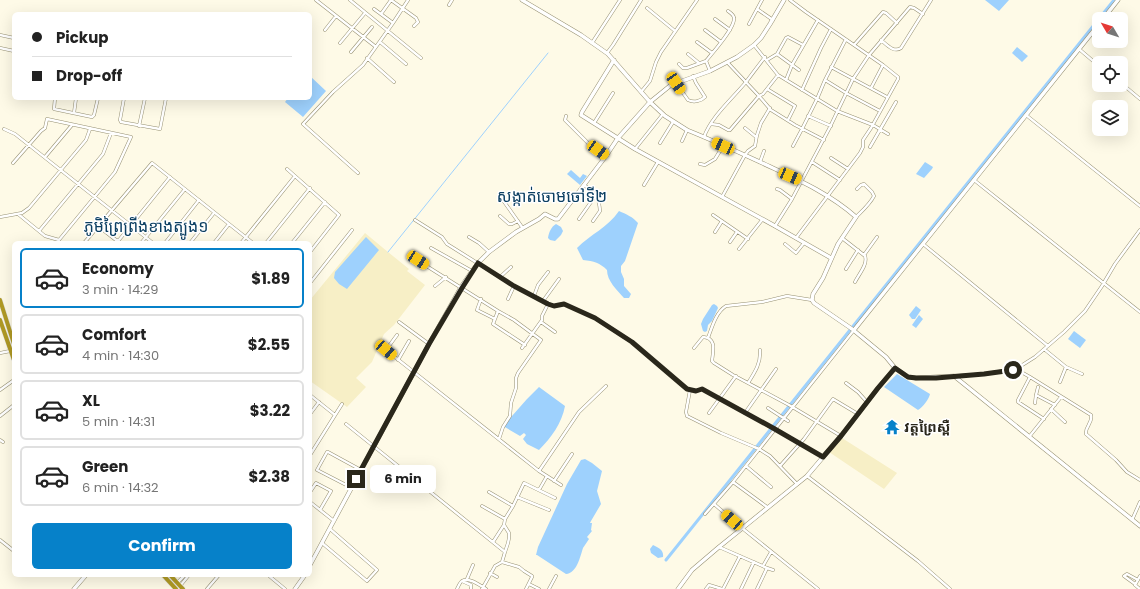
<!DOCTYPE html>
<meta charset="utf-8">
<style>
:root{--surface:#fff;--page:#f6f6f6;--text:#222;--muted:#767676;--line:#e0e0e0;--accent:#0681c9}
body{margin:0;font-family:Poppins,"Noto Sans Khmer",sans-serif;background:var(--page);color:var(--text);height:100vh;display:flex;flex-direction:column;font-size:15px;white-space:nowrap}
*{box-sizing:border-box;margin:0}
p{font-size:13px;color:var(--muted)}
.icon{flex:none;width:22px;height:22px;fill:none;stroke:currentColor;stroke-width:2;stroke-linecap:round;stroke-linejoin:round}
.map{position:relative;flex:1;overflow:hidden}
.drawer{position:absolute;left:12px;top:241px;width:300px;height:336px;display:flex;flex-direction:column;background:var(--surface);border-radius:6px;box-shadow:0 4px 16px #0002}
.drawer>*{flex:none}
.guide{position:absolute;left:12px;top:12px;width:300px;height:88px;border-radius:6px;box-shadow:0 4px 16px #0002;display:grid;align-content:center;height:88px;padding:0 20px;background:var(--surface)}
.needle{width:26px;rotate:309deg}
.buttons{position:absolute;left:1092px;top:12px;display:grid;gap:8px}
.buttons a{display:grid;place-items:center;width:36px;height:36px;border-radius:6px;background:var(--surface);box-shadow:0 4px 16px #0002;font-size:20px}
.end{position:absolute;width:18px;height:18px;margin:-9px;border:5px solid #2a271b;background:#fff;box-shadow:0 0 0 2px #fff}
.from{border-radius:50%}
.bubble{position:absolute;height:28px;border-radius:6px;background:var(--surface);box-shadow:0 4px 16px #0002;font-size:13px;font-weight:700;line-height:28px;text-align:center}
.car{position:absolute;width:12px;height:24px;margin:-12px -6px;border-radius:5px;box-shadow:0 0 3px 1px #0007;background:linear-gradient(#f5c518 24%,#345 0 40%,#f5c518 0 76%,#345 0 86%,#f5c518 0)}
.guide b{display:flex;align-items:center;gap:14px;height:38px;font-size:15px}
.guide b+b{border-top:1px solid var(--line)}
.guide i{width:10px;height:10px;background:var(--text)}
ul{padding:7px 0 0;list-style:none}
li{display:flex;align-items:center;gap:12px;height:60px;margin:0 8px 6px;padding:0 12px;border:2px solid var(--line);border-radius:6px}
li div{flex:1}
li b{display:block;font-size:15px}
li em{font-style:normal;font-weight:700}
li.selected{border-color:var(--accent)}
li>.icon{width:36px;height:36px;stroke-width:1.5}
.action{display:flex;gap:8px;margin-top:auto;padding:8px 20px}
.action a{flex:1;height:46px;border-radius:6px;background:var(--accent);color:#fff;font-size:16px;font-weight:700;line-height:46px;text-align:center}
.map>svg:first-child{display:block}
</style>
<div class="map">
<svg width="1140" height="589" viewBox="0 0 1140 589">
<rect width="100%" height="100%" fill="#fefae7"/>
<!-- built -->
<path fill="#f7efc6" d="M365,233L388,252L409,269L407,271L425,285L394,325L384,334L372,362L356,378L366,387L347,407L310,381V300Z
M842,438L897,473L884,489L829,452Z"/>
<!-- water -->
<path fill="#9ed1fd" d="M985,0H1009L999,11Z
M1017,47L1028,56L1022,62L1012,53Z
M310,76L326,91L303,117L285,102L288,98H310Z
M925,162L933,167L932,169L924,178L916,174Z
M571,170L580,178L583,174L587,176L580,185L567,174Z
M619,211C626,214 633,217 638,223L625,261L621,266V272L624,279V286L631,294L629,298H624C617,290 607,281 607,270C600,263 594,261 583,260L577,248C591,234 607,228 619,211Z
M556,224L561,227L563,231L561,235L555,241L550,240L548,238C549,232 551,227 556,224Z
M366,237L379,250L347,289L339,284L334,278L335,272Z
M714,304L717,306L718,308L712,321L708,325L707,331L705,332L703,331L701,324L703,319L712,305Z
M916,306L921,310L915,319H912L909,315Z
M919,315L923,319L916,328L912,325Z
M1074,331L1086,340L1080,348L1068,339Z
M897,374L930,394C929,399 923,407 918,410L884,387Z
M539,387L565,406C562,423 551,438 539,450L527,444L523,439L526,435L524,433L520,436L503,426L527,399Z
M585,459L592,463L602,471L597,491L601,504L591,521L590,523H592L591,530L592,531L587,537L589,539C587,542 585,545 583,548C580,557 577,573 566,574L537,555H536L538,547L567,484L581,460Z
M653,545C659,548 664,550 663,557L658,558L651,553L650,549Z"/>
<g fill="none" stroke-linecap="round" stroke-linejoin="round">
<!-- stream -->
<path stroke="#9ed1fd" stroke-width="1" d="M388,252L548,53"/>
<!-- canal -->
<path stroke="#9ed1fd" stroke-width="3" d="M666,560L1114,0"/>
<!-- street casing -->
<g stroke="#979173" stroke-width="3.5">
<path id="street" d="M316,0L376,47
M350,0L421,58
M391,0L416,18L418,22L414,26
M790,0L806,12L883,65L898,77V79L871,128L863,140V147L860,153L796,238
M449,5L452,0
M647,8L675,31
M374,9L393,23
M757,9L773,20
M381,14L391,0
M715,19L730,30
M749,24L762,0
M325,30L336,16
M705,30L721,42
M0,35L14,38
M881,40C887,45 894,53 901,48L931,0
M380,42L406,64
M697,42L712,53
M340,43L365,13
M592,43L620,0
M754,45L778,75L837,111L873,125L888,134
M854,45L883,12L886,13L897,23
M0,48L14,51
M1079,49L1099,66
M351,52L372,27
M607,53L613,45L641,0
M688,54L699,63
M777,54L799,70
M367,58L394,82
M767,60L777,54L786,38L788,37L803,45
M727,62L759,96L771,110L795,125L824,140
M679,64L683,68H687L706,61
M831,67L887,97
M710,71L706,61C713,52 735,28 734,18C734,15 731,13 728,11
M786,80L792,65L818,20
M825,80L846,93L880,111
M676,83L688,100C694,103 701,101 705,97L696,83L693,76
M1121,83L1140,99
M871,88L883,65
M767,89L795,106L788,120
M802,90L821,48L831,29
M641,92L650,81L656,62L661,52L697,0
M55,98L54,109L92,117L94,115L98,98
M124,98L120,120L121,122L160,129L166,98
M74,113L76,98
M1026,115L1140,206
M566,116L565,120L590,145L606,156
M808,116L831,126
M594,123L613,93
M711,124L719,125L728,130H730L759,96L763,94L778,75
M139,126L145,98
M745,128L756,137
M4,129L15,134L153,243
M704,137C711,117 732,99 746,82C752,74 758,66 765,57
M682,141L687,130
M660,143L673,122
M793,146L802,129L817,99L825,80L845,41L847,40
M870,147L896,102
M635,149L663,114
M45,157L72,125
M831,158L848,169
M760,162L764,151
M812,162L840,180
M13,163L41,131L45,128L47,119L131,137L115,172L59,240L45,236L18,214
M700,164L705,165L715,159L723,146
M287,169L339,215L310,252
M358,173L303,124L333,92L363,65L393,23L408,0
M974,180L1140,312
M584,185C595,193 599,196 600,211L593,221
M644,185L658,162
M777,189L780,190L792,199
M500,196L522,227
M722,197L745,155L748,151L755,146L757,135L761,123L770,108
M713,215L748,239
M500,216L509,224H512L518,221
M0,217L22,213L29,208L86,140L90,129
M856,217C862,211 870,204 874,196L872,192L864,184L861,185L857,189
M579,219L596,195
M415,220L442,237L447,244L514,286L551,305L554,306L564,304L595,318L632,342L687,389L696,391L702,389L775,429L823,457
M98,226L116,240H119L170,177
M775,226L792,199L829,129L853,79L869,55L910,7L914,8L923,14
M39,231L103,154L111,133
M715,232L722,221
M469,237L479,243L489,252
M842,238L865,256C868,264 859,274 855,282
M730,242L737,232
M84,243L152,163L253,243
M141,243L185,189
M165,243L199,200
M190,243L214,213
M214,243L229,224
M241,243L295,176
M266,243L310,188
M292,243L325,202
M785,244L796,253L804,243
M923,244L1048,346
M431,248L472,271
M739,249L762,220
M864,255L877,237
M417,260L498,311L493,324L525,345
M846,269L858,250
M500,277L511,267
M310,283L352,230
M435,286L446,277
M534,296L538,285L548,272
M481,299L477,310L495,319
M508,299L514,286
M543,301L559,279
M498,311L514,320L541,340L518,373L516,378V388L511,403L510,416L503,427L499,439
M399,322L429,344
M541,322L555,332
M397,335L386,350L539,471L561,485
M708,338C712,327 716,312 726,306L762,302L787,296L812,300
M522,348L542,320V316L548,304
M694,348L703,337C717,338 713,351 712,361L714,363L733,375L789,405L841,436
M1044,349L1066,367L1082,374
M0,353L10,351
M398,360L409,341
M1016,369L1030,377L1091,415C1093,423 1085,426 1086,434L1116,460L1127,472L1140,480
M955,376L984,374L1016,369L1035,357L1064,332L1085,311L1102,286L1115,264L1140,230
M1030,377L1018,400V402L1044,419
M1060,382L1066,367
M748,383C755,372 761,363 760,350
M846,383L858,392L867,402
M0,390L14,380
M690,390L686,412L687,416L721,433L759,449L770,456L797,484
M310,395L335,415
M1036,395L1038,387
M1035,403L1036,395L1055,405
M768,408L788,421
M1051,409L1065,422
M709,413L736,376
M745,413L776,369
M310,414L319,402
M0,416L14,405
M346,424L505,552L502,562
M1029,437L1061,397
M0,440L3,442
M310,455L342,404
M746,466L771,487
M780,466L804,439L833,399L858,414
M539,471L579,412L606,386
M807,476L918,561L950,589
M554,481L572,454
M352,488L319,471L317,470L327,452H328L361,470
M539,490L547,476
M310,492L316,483L331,491L320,510
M489,492L513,506
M517,497L549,510
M310,502L334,521
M714,504L742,528L818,589
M482,506L505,519
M767,507L733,482L854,330
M705,514L733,482
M1132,520L1140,502
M0,540L14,551
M493,542L504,525
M322,543L367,581L377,570L330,529
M719,547L767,568L757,589
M505,552L508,543L509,538V533L504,525L505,519L513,506L524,483L555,498
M763,566L771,552
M767,568L773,570
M490,573L497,577
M268,575L285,589
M1124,576L1127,574L1138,580
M1124,576L1135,584
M1140,576L1135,585L1140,589
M467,579L473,565
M462,581L471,585V588
M177,583L185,575
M529,584L539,589
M180,586L189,575
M207,589L219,575
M457,589C458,587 460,582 462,581C468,576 481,586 486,589
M482,589L495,566L502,562L519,567L524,571L532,576V577L526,589
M549,589L556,576
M706,589L709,585L722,589
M723,589L740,556
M741,589L754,562"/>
</g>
<!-- secondary casing -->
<g stroke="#979173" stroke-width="4.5">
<path id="secondary" d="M522,0L581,35L608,54L650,102L665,116L687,130C712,140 736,151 760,162C794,178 828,192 856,217L838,244L823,278L813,294L812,300L814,303L852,329L886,357L895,368L908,377L916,378L954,376L1140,526
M1103,19L1118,0
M614,60L582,112L581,115L635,149L775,226L831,258
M854,330L1099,24
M310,565L429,344L461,287L472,271L478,263L489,252L516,232L539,219L545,214L555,219H558L606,156L618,138L650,102L671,85L710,71L737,57L754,45L761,38L770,24L784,0
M74,589L86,575
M295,589L305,575
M678,589L692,570L719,547L807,476L841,436L878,388L895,368"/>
</g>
<!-- highway casing -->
<g stroke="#e1e1df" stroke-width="5">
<path id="highway" d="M0,300L14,344
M0,320L14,360
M163,575L176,589
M170,575L183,589"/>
</g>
<!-- street -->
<use href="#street" stroke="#fff" stroke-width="2.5"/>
<!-- secondary -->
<use href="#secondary" stroke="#fff" stroke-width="3.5"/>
<!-- highway -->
<use href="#highway" stroke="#b09a24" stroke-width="4"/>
</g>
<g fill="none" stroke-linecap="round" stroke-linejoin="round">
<!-- route -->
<path stroke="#2a271b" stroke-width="5" d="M356,479L429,344L462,288L478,263L514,286L548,304L554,306L564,304L595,318L632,342L687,389L696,391L702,389L773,428L823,457L841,436L878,388L895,368L908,377L916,378H936L984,374L1013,370"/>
</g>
<!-- icons -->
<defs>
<g id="temple-bare" transform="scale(1.2)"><path d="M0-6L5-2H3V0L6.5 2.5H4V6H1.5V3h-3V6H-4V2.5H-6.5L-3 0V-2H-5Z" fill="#0681c9" stroke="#fff" stroke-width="2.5" paint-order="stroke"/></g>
</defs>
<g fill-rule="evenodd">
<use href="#temple-bare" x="892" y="427"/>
</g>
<g text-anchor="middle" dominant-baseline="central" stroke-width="3" stroke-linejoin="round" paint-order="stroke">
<!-- poi labels -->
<g font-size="14" font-weight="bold" fill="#2a271b" stroke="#fff" text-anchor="start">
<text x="904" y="427">វត្តព្រៃស្ពឺ</text>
</g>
<!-- quarter labels -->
<g font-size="16" fill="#0c3f62" stroke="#fff">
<text x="552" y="196">សង្កាត់ចោមចៅទី២</text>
<text x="146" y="226">ភូមិព្រៃព្រីងខាងត្បូង១</text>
</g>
</g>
</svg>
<div class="buttons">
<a><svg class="needle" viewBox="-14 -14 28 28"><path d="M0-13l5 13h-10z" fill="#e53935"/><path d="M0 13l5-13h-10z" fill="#767676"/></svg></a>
<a><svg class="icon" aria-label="locate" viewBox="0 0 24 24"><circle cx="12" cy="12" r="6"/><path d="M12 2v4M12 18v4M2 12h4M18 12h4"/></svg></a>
<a><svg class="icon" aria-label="layers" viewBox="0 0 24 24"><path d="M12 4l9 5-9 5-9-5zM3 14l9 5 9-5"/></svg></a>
</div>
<i class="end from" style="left:1013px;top:370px"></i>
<i class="end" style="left:356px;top:479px"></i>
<div class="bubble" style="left:370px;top:465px;width:66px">6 min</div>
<i class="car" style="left:676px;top:83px;rotate:146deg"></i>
<i class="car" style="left:723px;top:146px;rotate:294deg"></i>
<i class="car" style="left:598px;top:150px;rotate:125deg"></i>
<i class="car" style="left:790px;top:176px;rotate:113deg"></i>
<i class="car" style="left:418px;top:260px;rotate:123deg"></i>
<i class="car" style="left:386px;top:350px;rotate:130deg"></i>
<i class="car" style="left:732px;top:520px;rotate:311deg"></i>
<div class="guide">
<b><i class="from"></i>Pickup</b>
<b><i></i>Drop-off</b>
</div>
<section class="drawer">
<ul>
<li class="selected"><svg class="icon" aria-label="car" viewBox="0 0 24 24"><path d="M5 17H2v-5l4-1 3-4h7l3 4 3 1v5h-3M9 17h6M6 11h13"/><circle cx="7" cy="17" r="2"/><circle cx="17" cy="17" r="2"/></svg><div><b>Economy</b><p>3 min · 14:29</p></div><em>$1.89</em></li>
<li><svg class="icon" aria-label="car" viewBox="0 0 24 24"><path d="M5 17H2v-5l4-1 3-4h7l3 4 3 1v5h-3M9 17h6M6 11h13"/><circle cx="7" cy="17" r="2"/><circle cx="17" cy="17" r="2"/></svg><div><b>Comfort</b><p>4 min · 14:30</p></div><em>$2.55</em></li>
<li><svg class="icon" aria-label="car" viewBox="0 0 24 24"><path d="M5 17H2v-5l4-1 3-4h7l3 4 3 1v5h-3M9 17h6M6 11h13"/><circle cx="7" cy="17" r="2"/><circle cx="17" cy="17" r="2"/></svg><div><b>XL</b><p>5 min · 14:31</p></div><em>$3.22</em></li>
<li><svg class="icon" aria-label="car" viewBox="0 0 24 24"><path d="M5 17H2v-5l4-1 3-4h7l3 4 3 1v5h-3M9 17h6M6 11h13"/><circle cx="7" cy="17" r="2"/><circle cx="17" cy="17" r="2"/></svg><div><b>Green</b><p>6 min · 14:32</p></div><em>$2.38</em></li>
</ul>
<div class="action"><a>Confirm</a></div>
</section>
</div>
